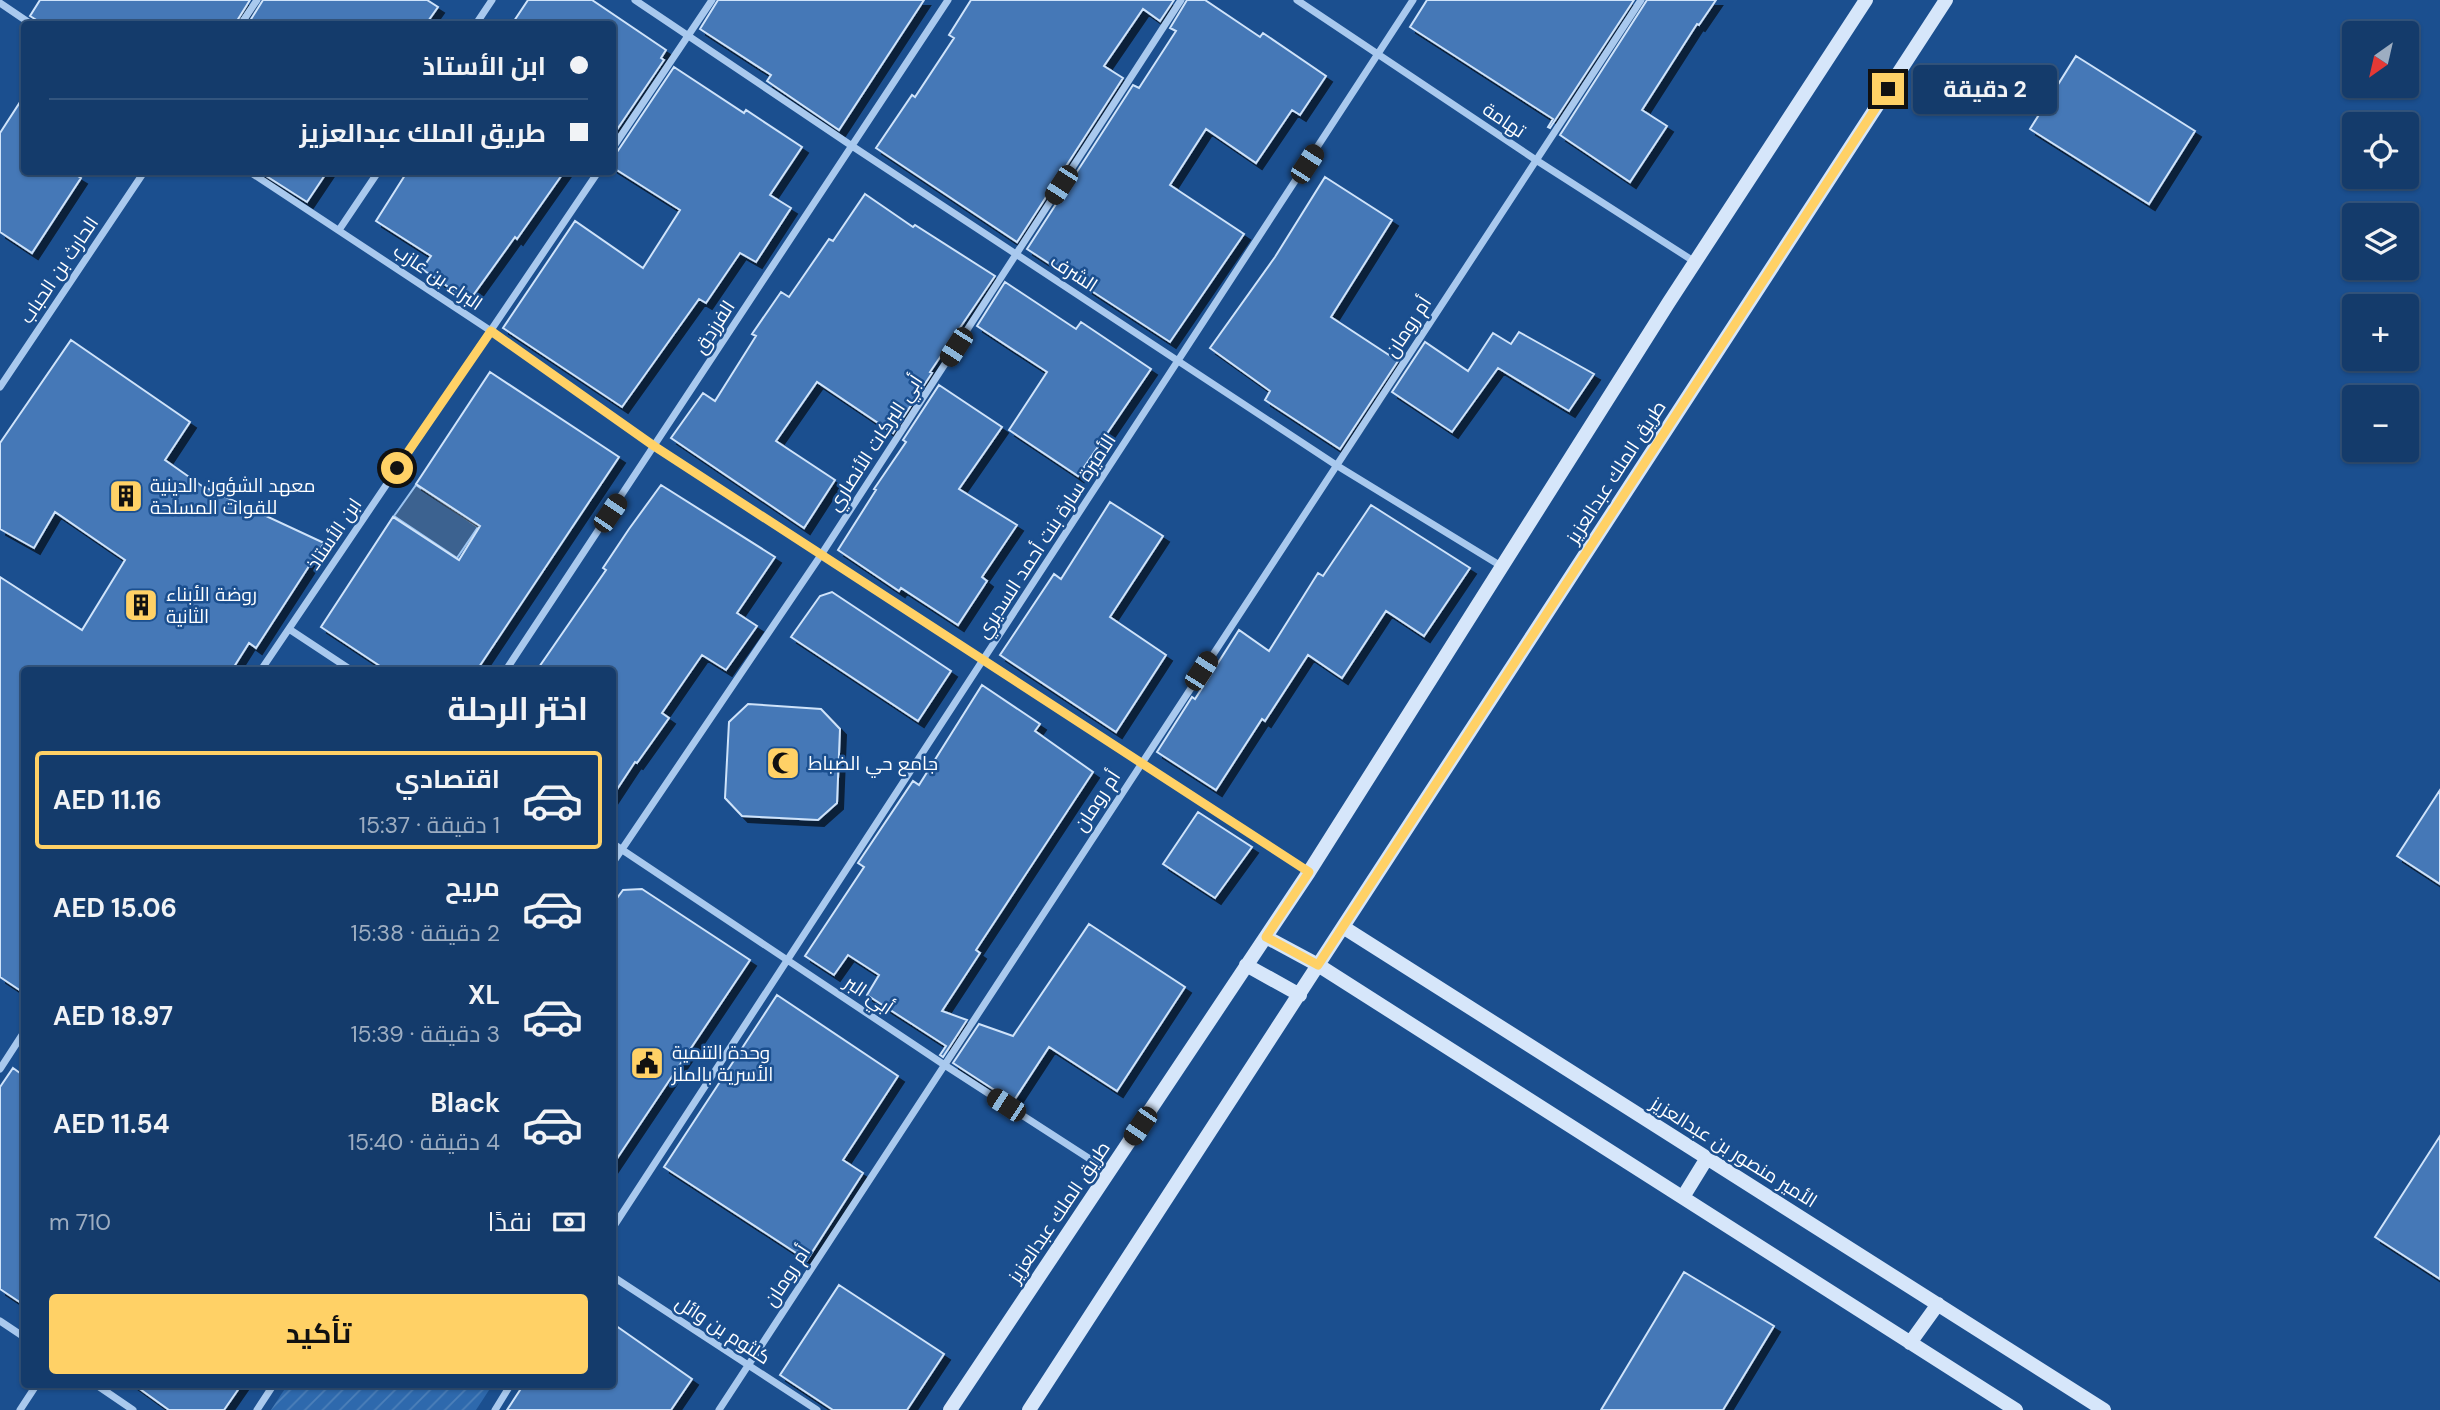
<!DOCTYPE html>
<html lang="ar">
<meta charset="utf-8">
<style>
:root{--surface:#143b6b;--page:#1d4271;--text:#f1f3f6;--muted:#9dadc1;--line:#33557e;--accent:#ffd166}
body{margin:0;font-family:"DM Sans",Cairo,sans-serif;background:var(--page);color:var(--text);direction:rtl;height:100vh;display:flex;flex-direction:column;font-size:26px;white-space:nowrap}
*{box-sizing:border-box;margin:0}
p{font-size:23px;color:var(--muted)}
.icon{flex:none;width:38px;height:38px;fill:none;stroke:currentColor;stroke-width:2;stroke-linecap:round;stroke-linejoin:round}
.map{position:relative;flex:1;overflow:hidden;direction:ltr}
.details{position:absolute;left:21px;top:667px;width:595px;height:721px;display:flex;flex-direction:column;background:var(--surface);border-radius:7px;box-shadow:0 2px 5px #0004,0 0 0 2px var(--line);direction:rtl}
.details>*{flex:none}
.guide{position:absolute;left:21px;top:21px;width:595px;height:154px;border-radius:7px;box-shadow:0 2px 5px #0004,0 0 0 2px var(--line);direction:rtl;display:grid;align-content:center;height:154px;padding:0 28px;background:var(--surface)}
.needle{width:46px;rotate:214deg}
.fabs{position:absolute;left:2342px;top:21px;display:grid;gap:14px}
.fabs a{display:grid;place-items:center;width:77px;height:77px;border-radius:7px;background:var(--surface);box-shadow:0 2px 5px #0004,0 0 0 2px var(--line);font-size:35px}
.end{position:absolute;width:32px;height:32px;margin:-16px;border:9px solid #ffd166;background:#111;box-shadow:0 0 0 4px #111}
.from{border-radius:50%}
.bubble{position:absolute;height:49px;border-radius:7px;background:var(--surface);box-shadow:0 2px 5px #0004,0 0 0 2px var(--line);font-size:23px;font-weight:700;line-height:49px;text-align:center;direction:rtl}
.car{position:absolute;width:21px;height:42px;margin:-21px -10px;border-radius:9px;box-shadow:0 0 5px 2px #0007;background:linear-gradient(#222 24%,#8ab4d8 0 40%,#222 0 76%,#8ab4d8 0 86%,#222 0)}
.guide b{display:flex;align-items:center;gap:24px;height:66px;font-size:26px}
.guide b+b{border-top:2px solid var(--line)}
.guide i{width:18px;height:18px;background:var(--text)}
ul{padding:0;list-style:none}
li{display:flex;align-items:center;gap:21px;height:98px;margin:0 14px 10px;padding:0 14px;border:4px solid transparent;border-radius:7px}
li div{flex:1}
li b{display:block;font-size:26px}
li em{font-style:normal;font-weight:700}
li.current{border-color:var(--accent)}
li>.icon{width:63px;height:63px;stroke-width:1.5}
h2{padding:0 28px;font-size:32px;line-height:84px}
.pay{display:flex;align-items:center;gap:18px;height:77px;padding:0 28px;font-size:26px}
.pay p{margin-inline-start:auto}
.button{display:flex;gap:14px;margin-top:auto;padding:14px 28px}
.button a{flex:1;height:80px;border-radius:7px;background:var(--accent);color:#111;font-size:28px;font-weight:700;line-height:80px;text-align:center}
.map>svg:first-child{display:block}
</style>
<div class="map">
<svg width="2440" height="1410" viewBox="0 0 2440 1410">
<defs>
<pattern id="garden-furrows" width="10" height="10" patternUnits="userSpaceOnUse" patternTransform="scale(1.75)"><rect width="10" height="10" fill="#2e69ad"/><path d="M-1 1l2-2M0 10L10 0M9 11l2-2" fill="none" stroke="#4d80b9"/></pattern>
<filter id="shadow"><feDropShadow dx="6" dy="6" stdDeviation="0" flood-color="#0009"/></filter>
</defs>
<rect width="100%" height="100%" fill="#1b4f8f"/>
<!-- garden -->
<path fill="url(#garden-furrows)" d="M288,1384H493L476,1410H271Z"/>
<!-- water -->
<path fill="#3c6290" stroke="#9cc4f0" stroke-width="2" d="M416,485L478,527L457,558L394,516Z"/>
<!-- building -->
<path fill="#4478b7" stroke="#cfe3fa" stroke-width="2" filter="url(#shadow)" d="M40,0H250L235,24H43L30,16Z
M263,0H427L438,7L426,24H248Z
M528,0H592L666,50L661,58L664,60L612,137V24H512Z
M718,0H924L839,130L767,81L771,75L700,29Z
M971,0H1174L1160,21L1143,9L1104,66L1123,78L1017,242L876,148L912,95L915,97L954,38L949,35Z
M1187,0H1205L1260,37L1263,33L1326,76L1300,115L1292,110L1256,163L1206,129L1170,185L1244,234L1170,342L1027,249L1133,85L1139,88L1176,31L1170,28Z
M1427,0H1634L1550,128L1548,127L1553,119L1410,27Z
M1647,0H1716L1699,25L1697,24L1642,110L1667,126L1630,182L1560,135Z
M2076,56L2195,131L2149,204L2030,129Z
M674,67L744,113L746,110L802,147L770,195L791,208L756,262L740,253L706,303L699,299L622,407L503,328L575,221L643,268L680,210L612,167V155L617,152Z
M24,96V172H71L81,178L32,253L0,232V133Z
M260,172H327L307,202Z
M407,172H564L517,239L515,237L469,301L422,269L431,256L376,221Z
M1325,177L1392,220L1331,317L1398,361L1340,449L1265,400L1270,391L1210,348L1275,257Z
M865,194L913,227L915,225L995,276L930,372L932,373L893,433L817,382L776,441L835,480L804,528L671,438L703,393L715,401L756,336L752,334L781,292L789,297L829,239L833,241Z
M1005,282L1076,329L1081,322L1151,369L1078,476L1009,430L1047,372L977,326Z
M1519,332L1594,374L1569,411L1498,368L1452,432L1392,392L1425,342L1468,371L1493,333L1511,344Z
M71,340L190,422L165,460L202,486L324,543L256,648L249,643L232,670H24V993L0,977V577L82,630L125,560L55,512L34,548L0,529V443Z
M490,372L619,457L477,670H386L321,627L393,517L459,560L480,526L416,484Z
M939,385L1002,427L959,489L1017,525L982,577L987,581L958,625L901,588L899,591L838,550L876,490L874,489L906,442L903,440Z
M661,485L775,557L737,613L757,626L726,670L702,655L662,713L669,718L637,763L635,762L612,797V670H537L606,570L603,568L629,529Z
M1110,502L1163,536L1110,617L1166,655L1116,732L1000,655L1054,574L1061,579Z
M1371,505L1470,568L1424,636L1386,611L1342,678L1308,655L1265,721L1262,719L1216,790L1157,752L1192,697L1195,699L1239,630L1269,651L1318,573L1323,576Z
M832,592L951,671L918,721L791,637L820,596Z
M982,685L1040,724L1035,731L1093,772L976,950L980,953L942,1011L967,1020L943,1057L940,1055L946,1046L867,995L879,975L848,955L834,975L805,956L864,867L858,863L913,781L919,785Z
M748,704L821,709L840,729L837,803L818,820L742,816L725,798L729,722Z
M2440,790V884L2397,856Z
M1198,812L1252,847L1215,898L1163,864Z
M642,889L750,960L612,1166V905L623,890Z
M1089,924L1185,987L1117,1091L1049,1047L1013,1102L953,1063L979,1024L1013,1036Z
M777,995L898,1076L843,1160L863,1173L807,1260L664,1167Z
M13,1068L24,1076V1305L0,1289V1087Z
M2440,1136V1279L2375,1237Z
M1684,1272L1774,1326L1723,1410H1601Z
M839,1285L944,1354L907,1410H833L780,1375Z
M612,1323L692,1379L671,1410H507L524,1384H612Z
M133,1384H242L224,1410H169Z"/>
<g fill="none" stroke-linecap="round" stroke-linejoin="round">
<!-- street -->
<path stroke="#a9c9ee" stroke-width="7" d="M635,0L852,146L1336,465L1501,566
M1297,0L1536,160L1695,262
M0,3L31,24
M241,24L257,0
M476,24L492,0
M612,149L712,0
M250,172L491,331L654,446L1309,872
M339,230L378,172
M0,387L144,172
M289,629L351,670
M261,670L598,172
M506,670L948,0
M612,843L943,1064L1110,1172
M612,864L821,555L1181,0
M0,1069L24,1032
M612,1229L1413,0
M612,1276L817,1410
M0,1321L24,1337
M95,1384L133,1410
M20,1410L37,1384
M257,1410L274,1384
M495,1410L511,1384
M719,1410L1641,0"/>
<!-- secondary -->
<path stroke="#d6e6fa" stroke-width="14" d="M1343,927L2104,1410
M1266,937L1318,965L1946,0
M1246,965L1300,995
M1683,1197L1707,1158
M1910,1343L1938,1304
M950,1410L1309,872L1669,302L1866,0
M1029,1410L1318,965L2016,1410"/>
</g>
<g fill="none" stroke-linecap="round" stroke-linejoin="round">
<!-- route -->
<path stroke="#ffd166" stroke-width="9" d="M397,468L491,331L654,446L1309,872L1266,937L1318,965L1888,89"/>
</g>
<!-- icons -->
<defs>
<g id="building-square" transform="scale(1.75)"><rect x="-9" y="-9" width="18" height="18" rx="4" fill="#ffd166" stroke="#1b4f8f"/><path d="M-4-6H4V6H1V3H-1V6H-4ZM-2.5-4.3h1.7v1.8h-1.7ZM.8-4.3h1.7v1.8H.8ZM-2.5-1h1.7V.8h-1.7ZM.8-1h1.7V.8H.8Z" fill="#111"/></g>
<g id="mosque-square" transform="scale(1.75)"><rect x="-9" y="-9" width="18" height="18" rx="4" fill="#ffd166" stroke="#1b4f8f"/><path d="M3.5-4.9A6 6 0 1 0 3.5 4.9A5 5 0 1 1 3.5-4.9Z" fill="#111"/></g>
<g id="civic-square" transform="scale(1.75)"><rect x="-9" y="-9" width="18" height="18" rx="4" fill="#ffd166" stroke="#1b4f8f"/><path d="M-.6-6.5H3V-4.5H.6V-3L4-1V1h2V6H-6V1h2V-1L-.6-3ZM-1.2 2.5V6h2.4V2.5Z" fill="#111"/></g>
</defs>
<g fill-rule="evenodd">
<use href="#building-square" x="126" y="496"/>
<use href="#building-square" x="141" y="605"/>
<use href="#mosque-square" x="783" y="763"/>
<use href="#civic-square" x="647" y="1063"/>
</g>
<g text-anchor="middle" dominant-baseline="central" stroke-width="5" stroke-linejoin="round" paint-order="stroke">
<!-- street labels -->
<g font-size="19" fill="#fff" stroke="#1b4f8f">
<text transform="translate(1504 120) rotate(34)">تهامة</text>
<text transform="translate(59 270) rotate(-56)">الحارث بن الحباب</text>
<text transform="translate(1074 273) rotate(33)">الشرف</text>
<text transform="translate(438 277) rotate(34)">البراء بن عازب</text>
<text transform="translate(714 327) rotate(-57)">الفرزدق</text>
<text transform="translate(1408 327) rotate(-57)">أم رومان</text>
<text transform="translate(875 443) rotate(-57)">أبي البركات الأنصاري</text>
<text transform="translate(1616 472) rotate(-57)">طريق الملك عبدالعزيز</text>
<text transform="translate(334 534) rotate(-56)">ابن الأستاذ</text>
<text transform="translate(1046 536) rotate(-57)">الأميرة سارة بنت أحمد السديري</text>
<text transform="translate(1097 801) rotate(-57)">أم رومان</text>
<text transform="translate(869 995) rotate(34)">أبي البر</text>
<text transform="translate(1734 1152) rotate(32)">الأمير منصور بن عبدالعزيز</text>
<text transform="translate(1059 1212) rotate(-56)">طريق الملك عبدالعزيز</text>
<text transform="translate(787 1276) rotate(-57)">أم رومان</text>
<text transform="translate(723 1330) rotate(33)">كلثوم بن وائل</text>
</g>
<!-- poi labels -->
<g font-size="19" fill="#fff" stroke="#1b4f8f" text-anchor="start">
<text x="150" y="485">معهد الشؤون الدينية<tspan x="150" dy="22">للقوات المسلحة</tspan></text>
<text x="166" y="594">روضة الأبناء<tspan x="166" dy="22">الثانية</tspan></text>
<text x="808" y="763">جامع حي الضباط</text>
<text x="672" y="1052">وحدة التنمية<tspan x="672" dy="22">الأسرية بالملز</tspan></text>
</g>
</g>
</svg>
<div class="fabs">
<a><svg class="needle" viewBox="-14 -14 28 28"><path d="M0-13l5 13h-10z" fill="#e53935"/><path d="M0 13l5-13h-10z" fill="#9dadc1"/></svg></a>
<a><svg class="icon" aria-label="locate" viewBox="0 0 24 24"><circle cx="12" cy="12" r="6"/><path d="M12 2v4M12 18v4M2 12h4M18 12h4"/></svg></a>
<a><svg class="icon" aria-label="layers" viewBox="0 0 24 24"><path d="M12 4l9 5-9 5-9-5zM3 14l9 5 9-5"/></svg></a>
<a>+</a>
<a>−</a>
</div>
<i class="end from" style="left:397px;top:468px"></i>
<i class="end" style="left:1888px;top:89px"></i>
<div class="bubble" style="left:1913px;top:65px;width:144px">2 دقيقة</div>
<i class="car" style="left:1307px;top:164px;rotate:33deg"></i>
<i class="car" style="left:1061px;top:185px;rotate:213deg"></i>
<i class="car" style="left:956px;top:347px;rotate:213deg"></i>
<i class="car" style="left:610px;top:513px;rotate:34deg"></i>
<i class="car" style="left:1201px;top:671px;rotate:33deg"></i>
<i class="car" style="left:1006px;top:1105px;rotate:303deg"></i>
<i class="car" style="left:1140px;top:1126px;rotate:214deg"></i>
<div class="guide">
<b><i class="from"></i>ابن الأستاذ</b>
<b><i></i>طريق الملك عبدالعزيز</b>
</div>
<section class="details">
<h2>اختر الرحلة</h2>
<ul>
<li class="current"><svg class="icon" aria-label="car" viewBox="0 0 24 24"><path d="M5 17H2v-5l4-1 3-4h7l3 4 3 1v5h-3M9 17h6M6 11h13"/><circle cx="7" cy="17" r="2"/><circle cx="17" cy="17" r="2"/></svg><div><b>اقتصادي</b><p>1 دقيقة · 15:37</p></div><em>AED 11.16</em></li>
<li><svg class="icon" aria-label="car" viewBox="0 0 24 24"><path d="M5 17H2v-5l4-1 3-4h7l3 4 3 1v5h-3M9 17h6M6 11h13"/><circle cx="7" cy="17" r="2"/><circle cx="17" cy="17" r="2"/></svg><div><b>مريح</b><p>2 دقيقة · 15:38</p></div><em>AED 15.06</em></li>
<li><svg class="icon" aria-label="car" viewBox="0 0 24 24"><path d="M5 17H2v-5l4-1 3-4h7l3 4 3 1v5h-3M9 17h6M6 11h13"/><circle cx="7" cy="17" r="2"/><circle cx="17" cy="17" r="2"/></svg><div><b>XL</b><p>3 دقيقة · 15:39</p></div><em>AED 18.97</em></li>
<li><svg class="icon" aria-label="car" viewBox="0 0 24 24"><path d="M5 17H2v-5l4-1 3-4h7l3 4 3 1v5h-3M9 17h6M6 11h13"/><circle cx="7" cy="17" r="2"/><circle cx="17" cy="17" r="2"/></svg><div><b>Black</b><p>4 دقيقة · 15:40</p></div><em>AED 11.54</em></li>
</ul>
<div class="pay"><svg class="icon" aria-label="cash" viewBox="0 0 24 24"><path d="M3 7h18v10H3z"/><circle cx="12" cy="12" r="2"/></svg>نقدًا<p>710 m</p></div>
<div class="button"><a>تأكيد</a></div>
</section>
</div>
